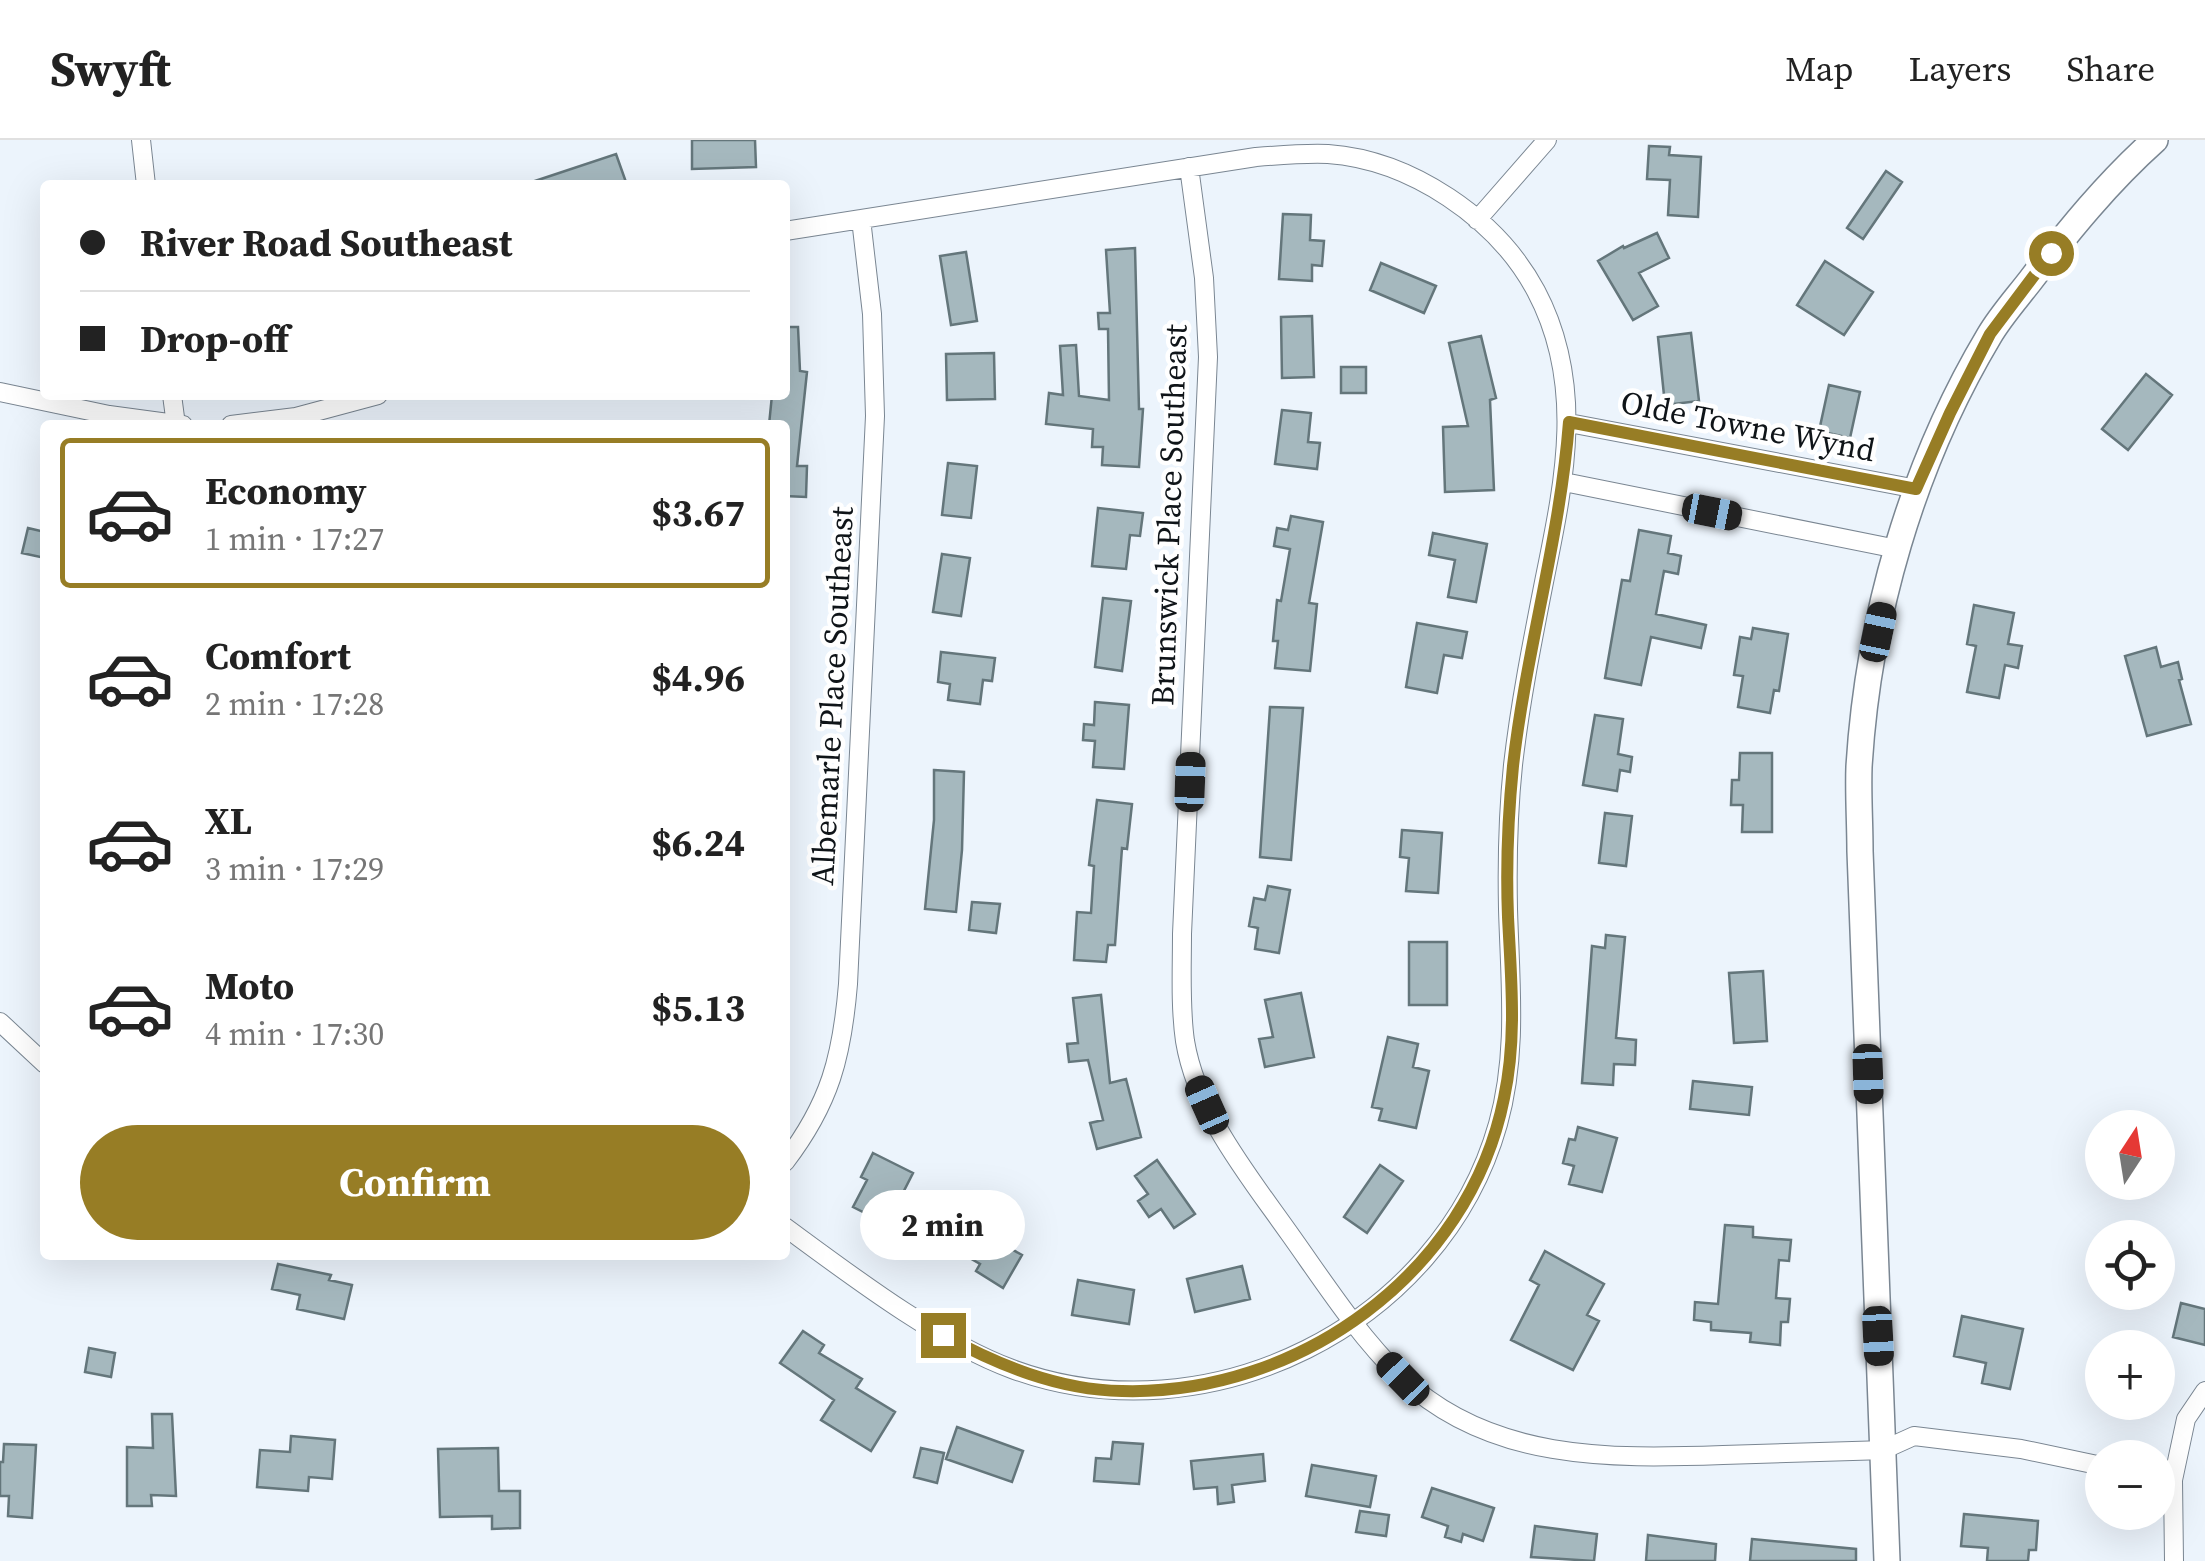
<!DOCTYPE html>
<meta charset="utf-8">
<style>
:root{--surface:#fff;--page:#f6f6f6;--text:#222;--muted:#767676;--line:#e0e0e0;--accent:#977d25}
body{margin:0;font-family:"Source Serif 4",serif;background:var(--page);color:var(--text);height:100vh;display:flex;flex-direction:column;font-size:38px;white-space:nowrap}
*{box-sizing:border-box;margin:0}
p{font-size:32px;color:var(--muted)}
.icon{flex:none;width:55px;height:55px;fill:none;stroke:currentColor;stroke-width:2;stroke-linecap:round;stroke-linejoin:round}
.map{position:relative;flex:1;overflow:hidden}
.panel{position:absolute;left:40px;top:280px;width:750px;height:840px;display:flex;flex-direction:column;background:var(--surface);border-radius:10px;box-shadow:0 10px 40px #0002}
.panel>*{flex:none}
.banner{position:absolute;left:40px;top:40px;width:750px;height:220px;border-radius:10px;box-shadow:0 10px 40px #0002;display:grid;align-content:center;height:220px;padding:0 40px;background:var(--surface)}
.needle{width:65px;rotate:12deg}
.tools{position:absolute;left:2085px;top:970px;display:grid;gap:20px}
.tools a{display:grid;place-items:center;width:90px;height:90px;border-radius:50%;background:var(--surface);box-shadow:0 10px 40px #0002;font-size:50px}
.end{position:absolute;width:45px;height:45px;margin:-22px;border:12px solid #977d25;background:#fff;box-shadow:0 0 0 5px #fff}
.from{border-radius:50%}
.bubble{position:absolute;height:70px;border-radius:35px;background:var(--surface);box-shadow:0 10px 40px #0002;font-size:32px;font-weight:700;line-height:70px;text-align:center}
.car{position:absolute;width:30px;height:60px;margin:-30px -15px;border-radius:12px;box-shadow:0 0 8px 2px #0007;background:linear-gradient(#222 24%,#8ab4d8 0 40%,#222 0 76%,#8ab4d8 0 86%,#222 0)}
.banner b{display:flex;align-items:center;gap:35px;height:95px;font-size:38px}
.banner b+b{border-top:2px solid var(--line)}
.banner i{width:25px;height:25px;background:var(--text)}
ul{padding:18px 0 0;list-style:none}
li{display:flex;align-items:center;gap:30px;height:150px;margin:0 20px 15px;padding:0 20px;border:5px solid transparent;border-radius:10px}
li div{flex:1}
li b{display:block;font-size:38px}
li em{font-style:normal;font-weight:700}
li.on{border-color:var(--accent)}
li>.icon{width:90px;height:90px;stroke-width:1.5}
.cta{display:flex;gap:20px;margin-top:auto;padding:20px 40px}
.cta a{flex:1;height:115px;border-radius:60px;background:var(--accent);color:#fff;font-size:40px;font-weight:700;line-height:115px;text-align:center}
header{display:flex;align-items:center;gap:60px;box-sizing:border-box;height:140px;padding:0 50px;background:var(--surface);border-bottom:2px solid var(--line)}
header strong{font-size:48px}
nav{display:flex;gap:55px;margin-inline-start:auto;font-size:35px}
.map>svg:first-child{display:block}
</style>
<header>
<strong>Swyft</strong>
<nav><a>Map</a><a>Layers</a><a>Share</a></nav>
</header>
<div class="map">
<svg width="2205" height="1421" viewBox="0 0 2205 1421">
<rect width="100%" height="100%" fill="#ecf4fc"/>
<!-- building -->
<path fill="#a5b8be" stroke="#64767b" stroke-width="2.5" d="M692,0H755L756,27L692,29Z
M1649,6L1670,7L1669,15L1701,17L1698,77L1668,75L1670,40L1647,39Z
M616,14L627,45H532V42Z
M1886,31L1902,42L1863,99L1847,88Z
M1283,74L1311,75L1310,100L1324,101L1322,126L1312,125V141L1279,139Z
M1657,93L1669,118L1639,133L1658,166L1633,180L1598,121L1623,106L1624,108Z
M1135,108L1139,269H1143L1139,327L1102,325L1103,307H1092L1093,289L1046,284L1049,253L1063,255L1060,206L1076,205L1079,256L1109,260L1108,189H1099L1098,173H1110L1106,110Z
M966,112L977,181L951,185L940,116Z
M1825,121L1873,152L1844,195L1797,165Z
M1381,123L1436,146L1424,173L1370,150Z
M1312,176L1314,237L1282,238L1281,177Z
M785,187H798L800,231L807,232L797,326H807L806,357L785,356V285H769L772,255H785Z
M1691,193L1699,261L1665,265L1658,197Z
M1481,196L1496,258L1490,260L1494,350L1445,352L1443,287L1468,286L1449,203Z
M994,213L995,259L947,260L946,214Z
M1341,227H1366V253H1341Z
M2146,234L2172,255L2128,310L2102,289Z
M1829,245L1860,252L1850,298L1819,291Z
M1282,270L1311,273L1308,302L1320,303L1317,329L1275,324Z
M948,323L977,326L971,378L942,375Z
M1098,368L1143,373L1140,396L1130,395L1126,429L1092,426Z
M1291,376L1323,382L1309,463L1317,464L1310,531L1275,528L1278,501H1273L1277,460L1281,461L1290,409L1274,406L1277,388L1288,390Z
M28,388L45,392V418L22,413Z
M1639,390L1671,396L1668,413L1681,416L1678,434L1664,431L1656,474L1706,485L1701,508L1651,497L1641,545L1605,538L1622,440L1630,441Z
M1433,393L1487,404L1476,462L1448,457L1455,420L1429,415Z
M942,414L970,418L961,476L933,472Z
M1103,458L1131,461L1122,531L1095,527Z
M1974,465L2014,473L2008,504L2022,506L2018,528L2005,525L1999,558L1967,552L1976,506L1967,504Z
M1417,483L1467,492L1462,518L1444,515L1437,553L1406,547Z
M1753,488L1788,494L1779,551L1774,550L1770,573L1738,567L1743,536L1734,535L1740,497L1751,499Z
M2156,507L2161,527L2178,522L2182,539L2179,540L2191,584L2147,596L2125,516Z
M941,512L995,518L992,541L983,540L980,564L948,560L950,544L938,542Z
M1095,562L1129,565L1124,629L1093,627L1095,601L1083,600L1084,584L1094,585Z
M1270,567L1303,568L1291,720L1260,717Z
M1595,575L1623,579L1618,614L1632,617L1630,632L1620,630L1617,651L1583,645Z
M1740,613H1772V692H1742L1743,665H1731L1732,640H1739Z
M934,630L964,632L962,710L956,772L925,769L934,680Z
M1097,660L1132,664L1127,709L1122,708L1115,805H1108L1106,822L1074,820L1077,772L1091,773L1094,726L1089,725Z
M1605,673L1632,676L1626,726L1599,723Z
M1402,690L1442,693L1438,753L1406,751L1409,718L1400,717Z
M1268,746L1290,750L1279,813L1255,809L1258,788L1249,786L1254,758L1265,760Z
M972,762L1000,764L996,793L969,790Z
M1606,795L1625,797L1616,898L1636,900L1635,925L1614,924L1613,945L1582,943L1592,806L1605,808Z
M1409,802H1447V865H1409Z
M1763,831L1767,901L1734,903L1729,833Z
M1301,853L1314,917L1265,927L1259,899L1273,897L1265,860Z
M1101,855L1110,943L1126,939L1141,997L1097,1009L1090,983L1103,980L1088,920L1069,922L1067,904L1078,903L1073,858Z
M1388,897L1418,904L1413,927L1429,931L1416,988L1379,980L1382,969L1372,967Z
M1693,941L1752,947L1749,975L1690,969Z
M1578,987L1617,998L1602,1052L1569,1044L1574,1026L1563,1023L1569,999L1575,1000Z
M873,1013L913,1033L887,1084L853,1067L867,1040L861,1037Z
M1157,1020L1195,1074L1174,1088L1161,1069L1149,1077L1138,1061L1148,1054L1135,1036Z
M1380,1025L1403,1041L1367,1093L1344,1077Z
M966,1083L1022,1115L1003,1148L976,1131L980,1124L951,1107Z
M1725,1085L1753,1087V1097L1791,1100L1789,1121L1779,1120L1776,1158L1790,1159L1788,1182H1781L1780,1205L1750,1202L1751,1193L1711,1190V1182L1694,1180L1695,1162L1718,1164Z
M1545,1111L1604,1144L1587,1175L1599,1181L1573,1230L1511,1200L1539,1145L1530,1140Z
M278,1124L331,1135L329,1140L352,1145L344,1179L297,1169L300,1155L272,1149Z
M1242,1126L1250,1159L1195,1172L1187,1139Z
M1078,1140L1134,1150L1129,1184L1072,1175Z
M2181,1163L2205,1169V1205L2173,1197Z
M1962,1176L2023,1189L2010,1249L1982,1243L1986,1223L1954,1216Z
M803,1191L824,1205L819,1213L862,1239L856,1248L895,1272L871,1311L821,1280L834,1260L780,1223Z
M89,1208L115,1213L111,1237L85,1232Z
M152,1274H172L176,1356L151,1355L152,1366H127V1307L153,1308Z
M957,1287L1023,1311L1012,1342L946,1319Z
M291,1296L335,1300L332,1339L309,1337L308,1351L257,1347L260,1310L290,1312Z
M1113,1302L1143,1304L1139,1344L1094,1341L1096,1318L1111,1319Z
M4,1304L36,1305L32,1378L8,1376L9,1356H0V1322H3Z
M498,1308L499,1351H520V1388L492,1389V1376L440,1377L438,1309Z
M921,1308L944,1313L937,1343L914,1337Z
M1263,1314L1265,1341L1232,1345L1234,1362L1218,1364L1217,1347L1194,1349L1191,1321Z
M1312,1325L1376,1336L1370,1367L1306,1356Z
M1432,1348L1494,1368L1483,1401L1463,1394L1461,1402L1445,1397L1448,1386L1422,1377Z
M1360,1371L1389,1375L1386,1396L1356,1392Z
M1964,1374L2038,1381L2036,1410H2029L2028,1421H1987L1988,1408L1961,1406Z
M1535,1386L1597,1394L1594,1421L1531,1417Z
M1648,1395L1716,1404L1715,1421H1646Z
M1752,1399L1856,1409V1421H1750Z"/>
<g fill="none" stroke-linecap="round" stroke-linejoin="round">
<!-- street casing -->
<g stroke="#7a8692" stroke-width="20">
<path id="street" d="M141,0L146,45
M1189,27L1204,138L1208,217L1182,794C1182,829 1180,866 1185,901C1197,973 1248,1035 1289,1093C1324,1142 1357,1194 1401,1237C1489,1321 1610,1319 1723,1315C1777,1313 1830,1312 1883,1310L1914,1296L2021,1309L2102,1326
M1477,80L1547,0
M785,91L1256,17C1280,15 1304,13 1328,14C1411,20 1497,78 1536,151C1586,245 1564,343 1544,442C1532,503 1520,564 1513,625C1508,673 1507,721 1508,769C1510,842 1518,913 1498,984C1441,1186 1207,1301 1012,1229C938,1202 849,1134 785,1087
M0,252L109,275L183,285
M172,255L176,285
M1569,283L1917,349
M231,285L296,277L378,255
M1564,342L1897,409
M0,882L45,924
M785,1022C830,963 842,917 848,844L875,276L872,174L861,79
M2158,1337L2173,1340L2186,1279L2205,1251
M2173,1340L2174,1421"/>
</g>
<!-- secondary casing -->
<g stroke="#7a8692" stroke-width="28">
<path id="secondary" d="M1887,1421L1860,711C1860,683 1858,655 1859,627C1868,478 1912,325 1989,196C2000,177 2016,159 2030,141C2068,91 2108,42 2155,0"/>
</g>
<!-- street -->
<use href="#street" stroke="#fff" stroke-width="18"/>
<!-- secondary -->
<use href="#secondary" stroke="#fff" stroke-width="25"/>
</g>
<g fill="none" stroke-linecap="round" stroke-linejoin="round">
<!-- route -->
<path stroke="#977d25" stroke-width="12" d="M943,1195C998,1225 1058,1250 1122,1251C1297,1256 1469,1134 1504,958C1517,898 1511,838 1508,777C1506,727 1508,676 1513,626C1526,511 1560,398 1569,282L1916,349L1950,273L1990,194L2051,113"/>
</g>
<g text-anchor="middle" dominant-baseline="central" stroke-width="9" stroke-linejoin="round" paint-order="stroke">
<!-- street labels -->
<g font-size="32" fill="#0f1418" stroke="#fff">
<text transform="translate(1748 286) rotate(11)">Olde Towne Wynd</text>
<text transform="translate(1169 375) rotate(-88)">Brunswick Place Southeast</text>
<text transform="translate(832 556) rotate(-87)">Albemarle Place Southeast</text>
</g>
</g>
</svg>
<div class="tools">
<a><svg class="needle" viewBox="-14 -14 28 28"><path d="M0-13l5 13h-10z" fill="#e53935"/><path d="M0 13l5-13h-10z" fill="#767676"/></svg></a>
<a><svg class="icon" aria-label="locate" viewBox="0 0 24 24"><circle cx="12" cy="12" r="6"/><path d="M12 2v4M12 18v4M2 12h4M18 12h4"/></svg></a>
<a>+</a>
<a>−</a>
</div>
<i class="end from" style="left:2051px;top:113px"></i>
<i class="end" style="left:943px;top:1195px"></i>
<div class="bubble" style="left:860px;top:1050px;width:165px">2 min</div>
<i class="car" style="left:1712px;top:372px;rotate:101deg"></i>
<i class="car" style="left:1878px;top:492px;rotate:12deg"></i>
<i class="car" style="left:1190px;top:642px;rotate:2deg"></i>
<i class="car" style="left:1868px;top:934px;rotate:178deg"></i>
<i class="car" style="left:1207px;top:965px;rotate:336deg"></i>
<i class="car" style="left:1878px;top:1196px;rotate:177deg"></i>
<i class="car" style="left:1403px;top:1239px;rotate:316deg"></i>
<div class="banner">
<b><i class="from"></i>River Road Southeast</b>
<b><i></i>Drop-off</b>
</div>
<section class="panel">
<ul>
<li class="on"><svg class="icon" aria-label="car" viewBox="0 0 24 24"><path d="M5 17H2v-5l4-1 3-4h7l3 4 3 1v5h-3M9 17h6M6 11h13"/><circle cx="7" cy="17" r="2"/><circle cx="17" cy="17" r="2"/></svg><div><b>Economy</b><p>1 min · 17:27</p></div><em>$3.67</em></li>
<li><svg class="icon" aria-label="car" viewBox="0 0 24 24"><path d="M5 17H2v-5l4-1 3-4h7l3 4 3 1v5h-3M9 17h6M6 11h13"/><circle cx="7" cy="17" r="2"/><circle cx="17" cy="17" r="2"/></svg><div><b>Comfort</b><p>2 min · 17:28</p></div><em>$4.96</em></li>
<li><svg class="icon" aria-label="car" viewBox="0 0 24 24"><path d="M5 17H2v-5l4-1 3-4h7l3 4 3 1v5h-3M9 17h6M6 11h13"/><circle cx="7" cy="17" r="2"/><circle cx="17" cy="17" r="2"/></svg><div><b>XL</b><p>3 min · 17:29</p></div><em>$6.24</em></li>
<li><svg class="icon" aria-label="car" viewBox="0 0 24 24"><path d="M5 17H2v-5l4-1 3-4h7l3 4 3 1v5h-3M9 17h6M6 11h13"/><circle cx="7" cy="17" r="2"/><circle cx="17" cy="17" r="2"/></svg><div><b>Moto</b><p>4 min · 17:30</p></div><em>$5.13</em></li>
</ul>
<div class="cta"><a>Confirm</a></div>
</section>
</div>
